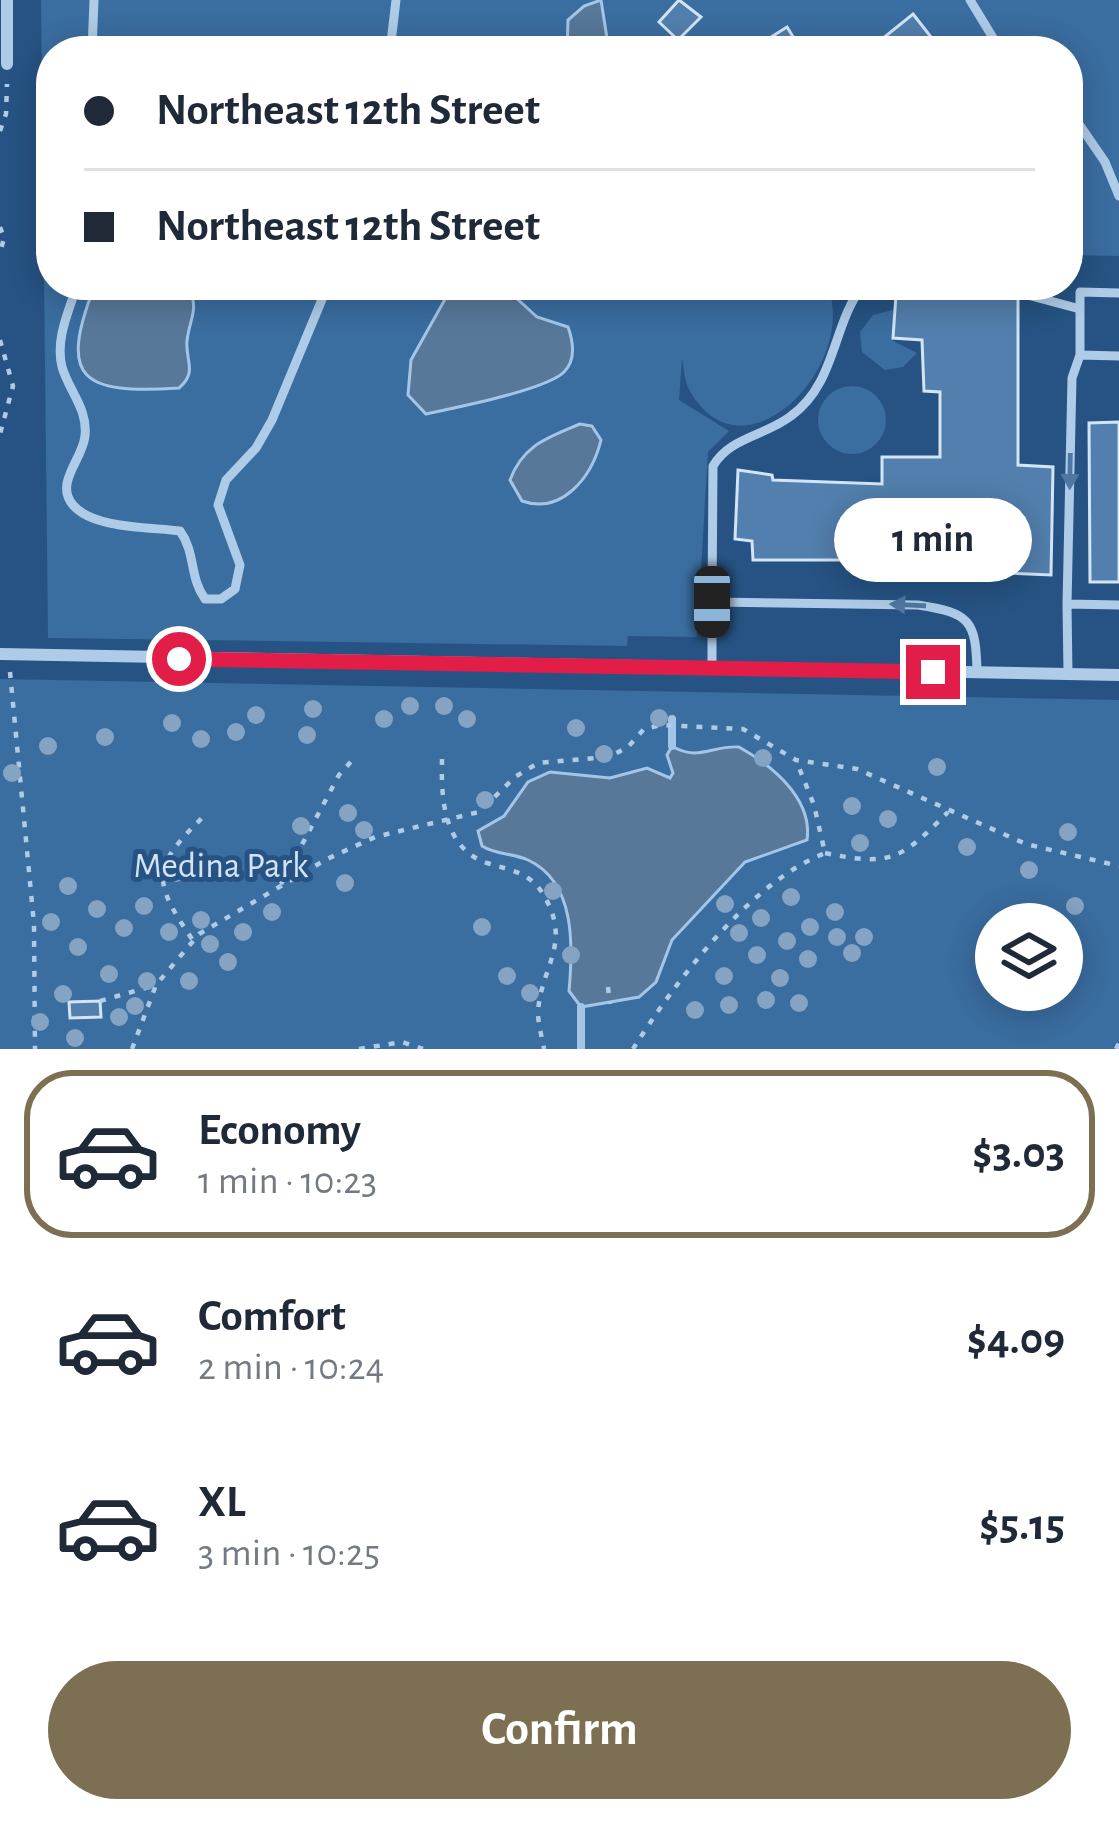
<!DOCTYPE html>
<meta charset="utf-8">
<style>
:root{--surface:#fff;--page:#f6f6f7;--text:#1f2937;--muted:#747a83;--line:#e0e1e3;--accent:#7d7052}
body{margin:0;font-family:"Alegreya Sans",sans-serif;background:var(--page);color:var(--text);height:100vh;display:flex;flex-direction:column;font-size:45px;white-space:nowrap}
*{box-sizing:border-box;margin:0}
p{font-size:39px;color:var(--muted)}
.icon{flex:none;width:66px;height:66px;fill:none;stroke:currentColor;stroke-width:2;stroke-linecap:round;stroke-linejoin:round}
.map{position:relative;height:1049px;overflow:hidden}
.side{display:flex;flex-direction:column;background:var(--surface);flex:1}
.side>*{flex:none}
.guide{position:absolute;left:36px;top:36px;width:1047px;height:264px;border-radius:48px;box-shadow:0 6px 30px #0003;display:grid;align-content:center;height:264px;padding:0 48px;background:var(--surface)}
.tools{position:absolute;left:975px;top:903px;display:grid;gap:24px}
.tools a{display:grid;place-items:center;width:108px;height:108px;border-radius:50%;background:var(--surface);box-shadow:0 6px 30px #0003;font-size:60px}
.end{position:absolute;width:54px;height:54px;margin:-27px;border:15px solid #e11d48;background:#fff;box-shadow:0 0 0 6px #fff}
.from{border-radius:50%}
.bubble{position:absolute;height:84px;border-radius:42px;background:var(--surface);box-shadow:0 6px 30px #0003;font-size:39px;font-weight:600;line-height:84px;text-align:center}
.car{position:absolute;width:36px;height:72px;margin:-36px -18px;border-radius:15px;box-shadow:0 0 9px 3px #0007;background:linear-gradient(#222 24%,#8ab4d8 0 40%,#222 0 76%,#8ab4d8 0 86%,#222 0)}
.guide b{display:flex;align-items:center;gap:42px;height:114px;font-size:45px}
.guide b+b{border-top:3px solid var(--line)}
.guide i{width:30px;height:30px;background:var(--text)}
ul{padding:21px 0 0;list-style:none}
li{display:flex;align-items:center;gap:36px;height:168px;margin:0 24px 18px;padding:0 24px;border:6px solid transparent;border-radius:48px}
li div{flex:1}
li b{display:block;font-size:45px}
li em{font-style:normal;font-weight:600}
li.active{border-color:var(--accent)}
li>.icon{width:108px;height:108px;stroke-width:1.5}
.action{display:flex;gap:24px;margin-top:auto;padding:24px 48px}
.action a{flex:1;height:138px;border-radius:72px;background:var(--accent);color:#fff;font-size:48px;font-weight:600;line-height:138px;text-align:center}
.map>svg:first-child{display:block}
</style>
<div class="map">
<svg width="1119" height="1049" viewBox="0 0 1119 1049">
<rect width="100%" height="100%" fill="#265383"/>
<!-- green -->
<path fill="#3a6da0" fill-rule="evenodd" d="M41,0H1119V256L1068,255V51H51V285H670L673,291L674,285H827C860,361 747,485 691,393C684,382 684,368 682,359L679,400L729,431L708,452L697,637L628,636L627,646L48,638Z
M893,310V341L917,353L903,367L885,370L862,352L860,332L873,315Z
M818 420a34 34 0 1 1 68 0a34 34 0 1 1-68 0Z
M0,679L1119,700V1049H0ZM996,924H1062V990H996Z"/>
<!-- water -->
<path fill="#58789a" stroke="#a3c6e8" stroke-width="3" d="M601,0L609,51H567L568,20L584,6Z
M95,285H183L191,291C198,312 189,321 187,341C185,360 198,372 179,388C83,394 57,381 95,285Z
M453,285H512L513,295L537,317L568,327C573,341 576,360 564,372C546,390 454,408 426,414L408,395L411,360Z
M580,424L592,426L601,440C592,477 562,515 522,501L510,480C523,445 547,438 580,424Z
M672,746C698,762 713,745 739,747C771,765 813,798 807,840L745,862L672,940L656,982L639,997L581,1007L569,991C573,947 576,882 528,860C513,853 496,855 482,846L478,831L504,816L528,782L550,772L610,778L647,768L670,778L673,773L667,755Z"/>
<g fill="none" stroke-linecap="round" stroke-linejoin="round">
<!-- stream -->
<path stroke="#a3c6e8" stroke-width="8" d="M672,746V719
M581,1049V1007"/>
</g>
<!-- building -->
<path fill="#527fad" stroke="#d2e4f6" stroke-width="3" d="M679,0L701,17L678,40L659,22Z
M913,14L942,51H867Z
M787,27L800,48L749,51Z
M896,295L1018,298V465L1053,467L1051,575L917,569L919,535H886L882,560H753L752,541L735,539L738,470L772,475L773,480L882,484V457H940V392L924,391L922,340L893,338Z
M1119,422V582H1090L1089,423Z
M100,1001L101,1017L70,1018L69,1002Z"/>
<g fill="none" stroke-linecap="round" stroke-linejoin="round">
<!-- path -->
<path stroke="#aecbe7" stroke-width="4.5" stroke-dasharray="6 9" stroke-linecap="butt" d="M0,131L6,114L7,84
M0,227L4,238L0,253
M0,340L13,386L0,434
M10,672L34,924L35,1049
M442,759C441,798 443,848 487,863C509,870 530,872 543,894C573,943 541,966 538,1012C538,1024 542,1037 544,1049
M825,853C892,867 901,859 948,812
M281,884L339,775L356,756
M192,939C152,880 151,868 204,816
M608,987L610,1004
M100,1001L156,985
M132,1049L156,985L199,934L327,859L375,837L479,812L515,777L538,763L609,757L628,747L644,729L661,725L743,729L796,760L857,769L1026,844L1119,866
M359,1049L402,1042L423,1049
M633,1049C675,982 749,883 825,853L814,805L796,760
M1116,1049L1119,1043"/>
<!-- service -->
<path stroke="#aecbe7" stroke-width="9" d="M970,0L1001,51
M92,51L94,0
M390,51L396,0
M1068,108L1105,162L1119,196
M77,285C69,311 55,339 62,367C69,391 88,409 85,436C83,459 54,483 73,505C93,529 151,527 180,531C196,553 189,577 205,599H221L235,589L240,565L218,505L226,480L256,448L272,420L328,285
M1009,285L1017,292L1080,309
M1119,293L1080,292V355L1119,356
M712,602L713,466C730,437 765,436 791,416C836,384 832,325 863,285
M1067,604L1072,378L1080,355
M712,669V602L918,605C970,613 976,620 977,672
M1068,674L1067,604L1119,605"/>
<!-- minor -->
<path stroke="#aecbe7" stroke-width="12" d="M7,0V64
M0,654L1119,675"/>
</g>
<!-- trees -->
<g fill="#85a3c2">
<circle cx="410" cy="706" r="9"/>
<circle cx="444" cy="706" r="9"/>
<circle cx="313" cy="709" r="9"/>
<circle cx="256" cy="715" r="9"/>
<circle cx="659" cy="718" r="9"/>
<circle cx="384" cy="719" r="9"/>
<circle cx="467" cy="719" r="9"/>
<circle cx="172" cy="723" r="9"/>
<circle cx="576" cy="728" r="9"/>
<circle cx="236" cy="732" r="9"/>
<circle cx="307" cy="735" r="9"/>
<circle cx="105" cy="737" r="9"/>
<circle cx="201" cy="739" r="9"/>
<circle cx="48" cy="746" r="9"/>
<circle cx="604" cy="754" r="9"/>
<circle cx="763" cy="758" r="9"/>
<circle cx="937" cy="767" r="9"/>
<circle cx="12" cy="773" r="9"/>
<circle cx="485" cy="800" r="9"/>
<circle cx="852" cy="806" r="9"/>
<circle cx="348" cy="813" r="9"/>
<circle cx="888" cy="819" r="9"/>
<circle cx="301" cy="826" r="9"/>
<circle cx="364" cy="830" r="9"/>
<circle cx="1068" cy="832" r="9"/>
<circle cx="860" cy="843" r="9"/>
<circle cx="967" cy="847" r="9"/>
<circle cx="1029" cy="870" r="9"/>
<circle cx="176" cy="873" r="9"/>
<circle cx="345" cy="883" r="9"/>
<circle cx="68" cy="886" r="9"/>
<circle cx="553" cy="891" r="9"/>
<circle cx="791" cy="897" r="9"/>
<circle cx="725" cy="904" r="9"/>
<circle cx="144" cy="906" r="9"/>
<circle cx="1075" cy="906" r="9"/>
<circle cx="97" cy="909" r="9"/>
<circle cx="272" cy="912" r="9"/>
<circle cx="835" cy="912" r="9"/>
<circle cx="761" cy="918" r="9"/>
<circle cx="201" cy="920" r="9"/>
<circle cx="51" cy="922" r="9"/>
<circle cx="482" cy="927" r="9"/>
<circle cx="810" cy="927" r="9"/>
<circle cx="124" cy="928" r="9"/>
<circle cx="169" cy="932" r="9"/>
<circle cx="243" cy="932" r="9"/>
<circle cx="739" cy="933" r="9"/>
<circle cx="837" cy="937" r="9"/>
<circle cx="864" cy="937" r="9"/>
<circle cx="787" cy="941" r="9"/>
<circle cx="210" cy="944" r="9"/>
<circle cx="78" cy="947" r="9"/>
<circle cx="852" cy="953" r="9"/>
<circle cx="571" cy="955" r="9"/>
<circle cx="757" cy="955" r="9"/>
<circle cx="808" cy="959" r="9"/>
<circle cx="228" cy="962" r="9"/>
<circle cx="109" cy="974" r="9"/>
<circle cx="507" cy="976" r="9"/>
<circle cx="724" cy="976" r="9"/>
<circle cx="780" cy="978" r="9"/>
<circle cx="147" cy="981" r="9"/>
<circle cx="189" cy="981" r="9"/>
<circle cx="530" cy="993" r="9"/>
<circle cx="63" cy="994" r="9"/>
<circle cx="766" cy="1000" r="9"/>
<circle cx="799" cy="1003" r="9"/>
<circle cx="729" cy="1005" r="9"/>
<circle cx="135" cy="1006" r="9"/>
<circle cx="695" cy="1010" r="9"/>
<circle cx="119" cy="1017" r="9"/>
<circle cx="40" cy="1022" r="9"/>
<circle cx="75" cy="1038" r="9"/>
</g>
<!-- one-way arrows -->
<defs><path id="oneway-solid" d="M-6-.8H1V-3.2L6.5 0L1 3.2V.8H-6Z" transform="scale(3)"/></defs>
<g fill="#4f77a1">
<use href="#oneway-solid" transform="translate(1070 471) rotate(91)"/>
<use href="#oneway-solid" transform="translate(908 605) rotate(-177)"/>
</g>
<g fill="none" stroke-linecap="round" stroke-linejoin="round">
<!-- route -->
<path stroke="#e11d48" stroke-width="15" d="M179,659L933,672"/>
</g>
<g text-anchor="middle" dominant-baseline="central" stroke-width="10" stroke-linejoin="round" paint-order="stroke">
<!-- park labels -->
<g font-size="36" fill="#d2e4f6" stroke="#265383">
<text x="221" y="866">Medina Park</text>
</g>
</g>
</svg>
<div class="tools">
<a><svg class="icon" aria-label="layers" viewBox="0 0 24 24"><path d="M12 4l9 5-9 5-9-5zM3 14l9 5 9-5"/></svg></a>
</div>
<i class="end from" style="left:179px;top:659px"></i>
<i class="end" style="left:933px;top:672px"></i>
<div class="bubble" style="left:834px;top:498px;width:198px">1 min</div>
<i class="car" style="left:712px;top:602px;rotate:180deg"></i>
<div class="guide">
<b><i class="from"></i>Northeast 12th Street</b>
<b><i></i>Northeast 12th Street</b>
</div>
</div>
<section class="side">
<ul>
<li class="active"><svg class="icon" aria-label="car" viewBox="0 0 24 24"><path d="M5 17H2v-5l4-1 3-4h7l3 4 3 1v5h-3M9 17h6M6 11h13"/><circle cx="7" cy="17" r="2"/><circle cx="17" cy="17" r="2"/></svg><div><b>Economy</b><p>1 min · 10:23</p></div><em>$3.03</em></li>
<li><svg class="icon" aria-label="car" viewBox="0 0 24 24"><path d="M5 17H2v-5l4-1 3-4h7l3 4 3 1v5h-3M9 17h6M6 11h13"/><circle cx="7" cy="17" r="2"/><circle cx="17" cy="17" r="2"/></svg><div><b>Comfort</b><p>2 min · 10:24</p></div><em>$4.09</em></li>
<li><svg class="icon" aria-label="car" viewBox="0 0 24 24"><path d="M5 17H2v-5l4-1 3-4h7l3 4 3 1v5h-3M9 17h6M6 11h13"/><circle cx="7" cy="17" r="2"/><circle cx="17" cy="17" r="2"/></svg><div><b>XL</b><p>3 min · 10:25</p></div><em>$5.15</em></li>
</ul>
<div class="action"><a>Confirm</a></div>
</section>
